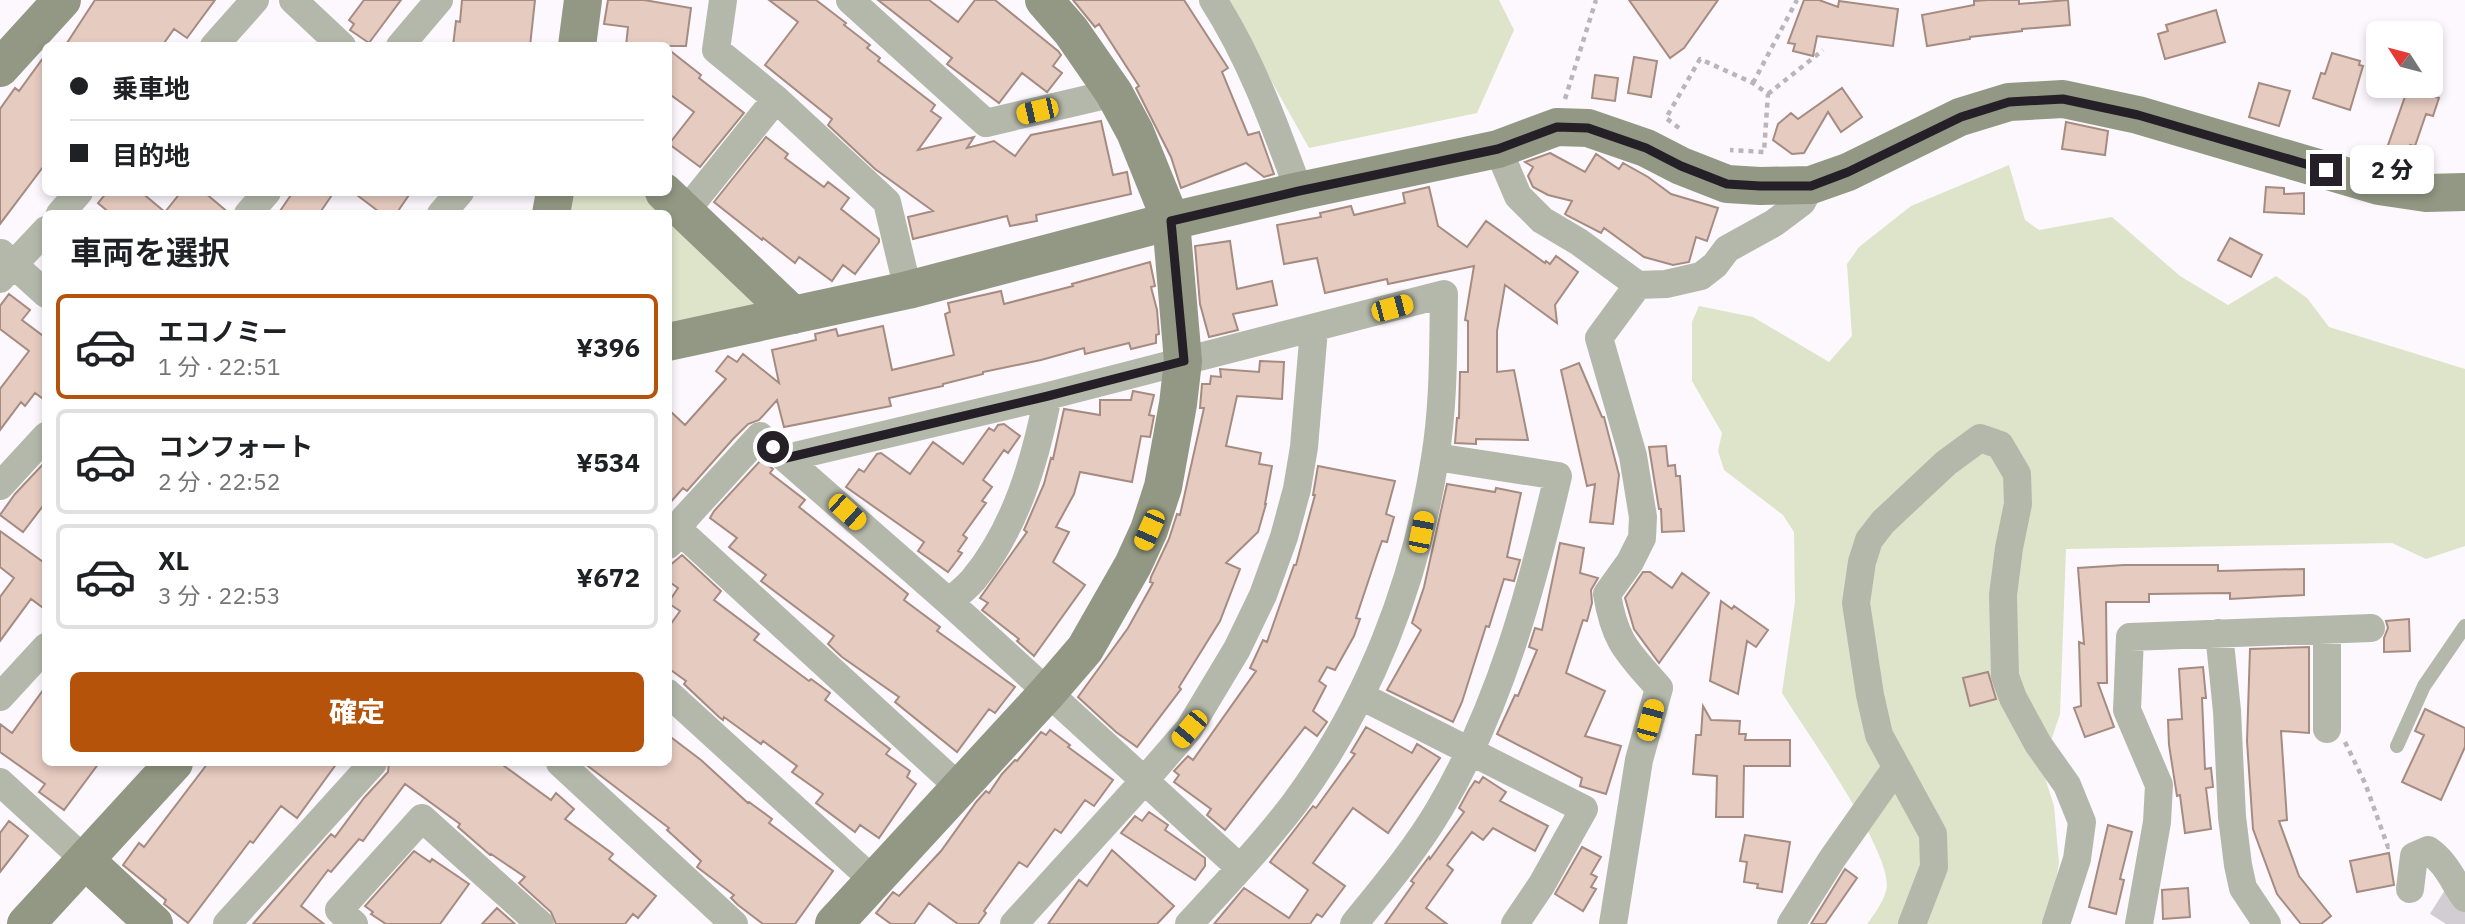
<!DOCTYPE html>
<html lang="ja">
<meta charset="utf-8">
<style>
:root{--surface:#fff;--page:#f2f2f2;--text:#202124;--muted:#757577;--line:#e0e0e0;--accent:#b45309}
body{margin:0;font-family:"IBM Plex Sans","Noto Sans JP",sans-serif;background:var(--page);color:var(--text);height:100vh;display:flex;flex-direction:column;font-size:26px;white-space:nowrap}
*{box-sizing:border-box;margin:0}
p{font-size:23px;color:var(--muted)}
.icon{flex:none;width:38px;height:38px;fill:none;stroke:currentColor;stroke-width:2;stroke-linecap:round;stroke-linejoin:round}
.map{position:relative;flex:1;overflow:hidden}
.panel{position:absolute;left:42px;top:210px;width:630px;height:556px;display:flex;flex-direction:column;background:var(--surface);border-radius:10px;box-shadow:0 4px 10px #0003}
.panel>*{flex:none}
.guide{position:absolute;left:42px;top:42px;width:630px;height:154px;border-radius:10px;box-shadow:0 4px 10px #0003;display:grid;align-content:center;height:154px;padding:0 28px;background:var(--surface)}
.needle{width:46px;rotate:306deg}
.buttons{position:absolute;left:2366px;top:21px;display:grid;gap:14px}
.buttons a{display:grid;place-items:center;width:77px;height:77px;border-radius:10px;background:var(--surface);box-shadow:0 4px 10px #0003;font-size:35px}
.end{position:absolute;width:32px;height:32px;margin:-16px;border:9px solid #251f27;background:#fff;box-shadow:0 0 0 4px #fff}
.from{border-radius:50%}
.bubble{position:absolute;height:49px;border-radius:10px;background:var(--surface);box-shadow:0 4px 10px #0003;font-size:23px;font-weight:800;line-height:49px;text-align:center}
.car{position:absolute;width:21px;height:42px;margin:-21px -10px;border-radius:9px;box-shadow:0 0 5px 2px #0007;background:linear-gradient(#f5c518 24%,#345 0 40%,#f5c518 0 76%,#345 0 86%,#f5c518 0)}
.guide b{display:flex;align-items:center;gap:24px;height:66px;font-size:26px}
.guide b+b{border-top:2px solid var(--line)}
.guide i{width:18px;height:18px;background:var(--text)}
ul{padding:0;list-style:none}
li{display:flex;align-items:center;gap:21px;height:105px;margin:0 14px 10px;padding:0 14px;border:4px solid var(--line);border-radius:10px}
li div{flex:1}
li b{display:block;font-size:26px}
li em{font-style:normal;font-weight:800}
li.on{border-color:var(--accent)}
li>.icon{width:63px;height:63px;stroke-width:1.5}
h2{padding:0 28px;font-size:32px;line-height:84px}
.action{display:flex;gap:14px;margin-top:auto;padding:14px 28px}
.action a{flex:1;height:80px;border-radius:10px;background:var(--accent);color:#fff;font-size:28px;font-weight:800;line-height:80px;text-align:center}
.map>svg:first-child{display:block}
</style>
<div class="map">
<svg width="2465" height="924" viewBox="0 0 2465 924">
<rect width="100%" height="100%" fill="#fcf8fd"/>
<!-- green -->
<path fill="#dde4ca" d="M1226,0H1499L1514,30L1477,113L1309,148Z
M2009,165L2025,220L2039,230L2112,217L2180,276L2228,305L2276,276L2307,298L2329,327L2465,369V546L2426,559L2392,543L2066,549L2060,714L2042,768L2054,806L2059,863L2048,924H1867C1874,915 1883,902 1886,891C1897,858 1803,727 1782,693L1795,602L1794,532L1783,515L1724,470L1718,451L1722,433L1692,381V322L1699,306L1753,317L1829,362L1852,336L1847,264L1859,247L1911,206Z
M555,193H661L793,315L669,342L668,214H551Z"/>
<!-- building -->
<path fill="#e6cbc0" stroke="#a58b81" stroke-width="2" d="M95,0H215L187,38L174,29L162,46H65Z
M364,0H401L369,43L350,30L354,24L349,20Z
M462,0H535L530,46H453L456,21L460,22Z
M608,0H644L691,8L686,46H626L628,27L604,24Z
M769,0H816L846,23L844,25L870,45L867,48L880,58L878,61L935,105L931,111L941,118L918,150L974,137L967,148L994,141L1015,156L1031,135L1101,121L1113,175L1127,172L1131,194L1036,215L1037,221L1010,226L1007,216L913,239L908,217L933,211L875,169L828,125L832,119L765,65L798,22Z
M878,0H929L958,22L975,0H995L1058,51L1061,55L1053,66L1062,73L1047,92L1022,73L999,103L947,64L952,58Z
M1073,0H1184L1228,68L1222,72L1248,135L1259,132L1274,174L1264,177L1246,163L1181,188L1171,157L1136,88L1139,86L1099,24L1095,27Z
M1629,0H1718L1684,48L1670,58Z
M1804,0H1819L1838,7L1839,1L1898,9L1893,46L1817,36L1813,56L1793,51L1795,44L1788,43Z
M1988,0H2019V4L2068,0L2070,25L2022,29V31L1970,37V39L1927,46L1922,15L1974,5V1Z
M2216,10L2225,42L2165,59L2158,34L2168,31L2166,25Z
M668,49L701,75L699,78L744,113L700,167L669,144L694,112L668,93Z
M2332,53L2360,61L2359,65L2363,66L2350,110L2313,98L2321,73L2325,74Z
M46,54V163L0,224V109L15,88L19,91Z
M1634,57L1657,61L1651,97L1628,93Z
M1595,75L1618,78L1615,101L1592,98Z
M2259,83L2290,91L2279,126L2249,117Z
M1842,88L1862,117L1841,132L1828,112L1804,153L1792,154L1773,140L1778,124L1791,113L1798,119Z
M2408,88L2439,98L2433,116L2426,114L2415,146L2410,145L2406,158L2386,151Z
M2066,122L2108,131L2105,155L2062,149Z
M766,137L788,154L785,158L824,187L828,182L849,198L841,209L879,239V242L855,274L843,265L832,281L799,257L795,263L763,238L762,240L714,202Z
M1550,153L1585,172L1596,154L1619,169L1623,163L1648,177L1671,194L1718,208L1707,241L1696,237L1689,262L1673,265L1644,257L1604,228L1601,233L1568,216L1565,214L1572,201L1548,195L1533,187L1528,176L1533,167L1525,162Z
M1429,187L1438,226L1467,247L1486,221L1545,263L1546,261L1550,264L1556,256L1578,272L1555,305L1557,323L1505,285L1497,331V372L1514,370L1528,440L1476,439V444L1455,443L1457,418H1459L1460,372H1468V321L1465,320L1474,266L1388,284L1387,279L1325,293L1317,258L1284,264L1277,225L1321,217L1320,213L1351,206L1354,215L1405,203L1403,193Z
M2266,187L2284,188V194L2304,193V214L2264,212Z
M107,192H141L165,212L181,192H204L230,214H111L98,203Z
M293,192H334L319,214H278Z
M353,192H411L396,214H382Z
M2230,238L2262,255L2251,277L2218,260Z
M1230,241L1237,289L1272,281L1277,305L1233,314L1238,330L1209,337L1200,304L1195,246Z
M1150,262L1155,286L1151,287L1157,310L1159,334L1156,335V343L1131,349L1129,343L1085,354L1084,348L1041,360L983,372V374L943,384V386L889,398L891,406L784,427L777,400L759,420L748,424L733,439L687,491L683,488L668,505V409L685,425L726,379L716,371L728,356L737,362L743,354L779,383L772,350L816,340L815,334L836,329L838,336L883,326L892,370L954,355L945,314L950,312L948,303L1001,291L1004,304L1073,286L1072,284Z
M9,294L30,310L22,320L42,335L46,330V401L35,393L25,406L21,402L0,430V389L29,351L0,329V306Z
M1260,361L1284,362L1282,399L1237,396L1226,446L1261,453L1259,464L1272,466L1265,504H1266L1258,532L1226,563L1240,569L1220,621L1179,687L1181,689L1137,747L1116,732L1078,697L1128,628L1153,583L1150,582L1151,577L1169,539L1177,514L1180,515L1204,408H1200L1202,384H1210L1211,376L1221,377L1220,369L1259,372Z
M1579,363L1602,417H1604L1619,475L1613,524L1590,522L1595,484L1587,486L1561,370Z
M1133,391L1154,395L1149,415L1154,416L1150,437L1141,436L1132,482L1080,472L1074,494L1056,527L1069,532L1053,562L1085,585L1034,656L1017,641L1019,639L982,610L988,603L980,598L1027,532L1024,530L1044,484L1051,458L1053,459L1064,409L1100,415V400H1131Z
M1004,424L1020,436L1008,453L1004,450L983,480L992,487L982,501L986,503L963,535L967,538L958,551L962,553L948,572L918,551L924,542L846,487L859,469L864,472L877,454L881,453L910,474L933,442L963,464L989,428L994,431L998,425Z
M1666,446L1668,466L1675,465L1676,476H1680L1684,531L1662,532L1661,509H1659L1649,447Z
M761,460L773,469L770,473L805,500L799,507L908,594L904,600L940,627L937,631L1015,687L995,713L989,709L957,752L895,702L899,697L842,657L828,644L834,636L761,581L766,575L729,547L737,538L710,518L714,511Z
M46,461V502L23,532L0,515L15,494Z
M1318,466L1395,481L1386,514L1394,517L1387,542L1382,541L1377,555L1356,618L1360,619L1354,636L1335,670L1327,667L1319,681L1326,686L1313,711L1327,722L1317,736L1305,727L1225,830L1207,815L1211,809L1174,782L1179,775L1174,771L1188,756L1193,760L1256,671L1250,668L1263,640L1267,642L1294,565H1296L1315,495H1313Z
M1447,484L1495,492L1496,488L1521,493L1507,557L1520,560L1514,581L1504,579L1489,627L1486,626L1462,702L1453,722L1387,690L1421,630L1412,623L1424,587Z
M0,531L46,564V610L31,599L0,641V597L14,578L0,567Z
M1560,543L1584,548L1580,573L1598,578L1591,590L1592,603L1587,621L1583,620L1566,673L1605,691L1585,736L1621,746L1606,794L1580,786L1582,778L1497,734L1515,695L1518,696L1537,650L1529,647L1535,628L1542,630Z
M682,555L721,591L714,600L759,634L754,640L809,681L811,679L830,693L825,700L890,749L886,754L910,771L907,777L916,784L879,838L860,825L855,832L816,803L823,794L792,772L797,766L763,741L761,744L724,717L723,720L719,717L684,684L686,681L668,668V628L680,611L668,603L678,588L668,581V567Z
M2124,565H2218V571L2304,569V595L2230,599V593L2149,594V602H2106L2107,683H2098L2114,727L2085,737L2074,708L2081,706L2079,642L2084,644L2078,568Z
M1643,572H1650L1672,588L1682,573L1709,593L1659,663L1634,629L1625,598Z
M1721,601L1732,609L1734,606L1768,630L1756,647L1747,641L1738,694L1710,681Z
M2409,619L2410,651L2384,652V638L2388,628L2386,621Z
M2309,647V733L2281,731L2287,820L2279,821L2299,876L2331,916L2321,924H2301L2277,894L2253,829L2247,741L2250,649Z
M2203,667L2206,698H2202L2205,769L2211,768L2213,787L2206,788L2211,829L2185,833L2180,795L2177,796L2169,745L2168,720L2182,719L2179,669Z
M1988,672L1996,699L1970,706L1963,678Z
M46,686V763H99L64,810L39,792L45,784L0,752V724L12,733Z
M1703,706L1711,720L1740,721L1739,734H1746L1745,740H1790V766H1744L1743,817H1716L1717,776L1693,774L1696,735H1701Z
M2425,709L2465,728V747L2441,800L2402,782L2424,735L2415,731Z
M1366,727L1412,753L1417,744L1440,758L1388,833L1353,808L1313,863L1345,886L1322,917L1317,914L1310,924H1214L1244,888L1289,918L1308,890L1270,862L1313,806L1316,808L1355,754L1351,752Z
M1050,730L1070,745L1068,747L1113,780L1094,806L1085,800L1061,833L1055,829L1027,867L1019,862L984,911L986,913L978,924H958L929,903L914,924H891L876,913L893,892L899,896L941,851L977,801L986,791L989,793L1002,774L1015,760L1017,761L1041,732L1046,735Z
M668,735L701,760L748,803L749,802L772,819L769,823L833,871L795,924H763L738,905L731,898L734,895L697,867L701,861L667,830L669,828L584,763H668Z
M208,763H337L297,818L281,806L253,843L250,841L188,923L164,904L166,900L123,865L139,843L144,847Z
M389,763H500L551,800L556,793L574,809L565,819L613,854L609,859L656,896L638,918L633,914L625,924H556L551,912L519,883L525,877L491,854L490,855L458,827L460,824L405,784L363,841L359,839L331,872L328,870L301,906L324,924H253L331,834L335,837L364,798L388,772Z
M1483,777L1506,792L1500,801L1548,826L1535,851L1493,828L1483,840L1472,832L1447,865L1453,870L1426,908L1447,924H1385L1414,883L1411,881L1429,857L1430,859L1464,812L1459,808L1469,790L1475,781L1479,783Z
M1149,812L1168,825L1165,830L1205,858V866L1195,880L1121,833L1135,816L1142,821Z
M9,821L28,836L0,872V833Z
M2108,825L2132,832L2120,879L2124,880L2116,914L2089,907Z
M1745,835L1790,842L1782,892L1757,888L1758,884L1744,882L1747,862L1740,861Z
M1582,847L1601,857L1591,874L1597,877L1591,887L1596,889L1583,911L1555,894Z
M1112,850L1174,906L1157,924H1048L1079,880L1087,886Z
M414,851L430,862L432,859L469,884L440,924H386L371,914L373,912L365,906Z
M2389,853L2394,885L2357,892L2350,861Z
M1845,869L1857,878L1825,924H1811Z
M2188,888L2190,917L2163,919L2162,890Z
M497,908L515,924H482Z"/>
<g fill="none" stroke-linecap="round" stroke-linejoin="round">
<!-- secondary-tunnel -->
<path stroke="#d1cdd2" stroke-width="38" stroke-dasharray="38 19" stroke-linecap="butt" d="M2446,924L2465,894"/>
<!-- path -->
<path stroke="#b9b5bb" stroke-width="4.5" stroke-dasharray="5 5" stroke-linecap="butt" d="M1753,83L1797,0
M1768,94L1823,50
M1565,99L1596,0
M1679,128L1666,118L1700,59L1753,83L1768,94L1764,152L1730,150
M2345,742L2365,783L2388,847L2392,846"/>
<!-- lane -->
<path stroke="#b4b8aa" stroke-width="14" d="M2397,746L2424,686L2465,626"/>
<!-- street -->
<path stroke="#b4b8aa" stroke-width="28" d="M293,0L342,46
M723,0L716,50L776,99L887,202L908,290
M850,0L986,123L1114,93
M1213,0C1251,59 1275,126 1299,191
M214,46L255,0
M400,46L439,0
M1498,149L1518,196L1542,220L1579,242L1638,285L1666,284L1701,276L1715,265L1727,249L1774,223L1802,202L1811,185
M685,212L776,99
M60,214L79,192
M248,214L267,192
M441,214L460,192
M1,253L46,294
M0,279L46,230
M786,458L1048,396L1444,294C1443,348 1444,404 1435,458C1416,582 1369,703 1294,804C1262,846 1225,885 1189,924
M0,486L46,436
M681,532L684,519L760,436L949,602L1240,868
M668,545L681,532L960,788
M949,602C957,595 966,588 973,580C1016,528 1035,461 1048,396
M2327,630V729
M2219,633L2227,711L2232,817L2238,865L2243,888L2267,924
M668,693L874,881
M1361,696L1584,809L1542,884L1515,924
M0,697L46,647
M560,763L734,924
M0,782L85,860
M2410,889L2414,856L2428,850C2446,862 2453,881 2465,898
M227,924L373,763
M354,924L339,910L422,818L540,924
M1014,924L1144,781L1189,729L1237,649L1263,595L1284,537L1297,489L1304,447L1314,329
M1354,924C1384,887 1416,849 1440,808C1500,706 1531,591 1558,476L1436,457
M1613,924L1639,760L1659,688C1628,652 1615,643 1607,594L1630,562L1642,538L1643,517L1633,456L1599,338L1638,285
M1791,924L1832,859L1896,768
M1912,924L1934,867L1933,834L1879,735L1870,695L1856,603L1862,562L1869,540L1883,522L1946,463L1980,438L2000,445L2017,474L2018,504L2009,548L2003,595L2005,676L2013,698L2038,744L2067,785L2082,822L2077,859L2056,924
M2139,924L2157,822L2159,785L2127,710L2130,637L2371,628"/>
<!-- secondary -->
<path stroke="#929883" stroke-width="38" d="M577,46L583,0
M0,68L62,0
M664,192L793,315
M551,214L555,192
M668,342L908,290L1171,221L1299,191L1498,149L1557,127L1588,128L1646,148L1681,166L1727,184L1760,186L1811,185L1848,172L1960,117L2009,102L2063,99L2138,115L2379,186L2426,193L2465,192
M85,860L154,924
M26,924L174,763
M834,924L1048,692L1085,649L1133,565L1149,530L1163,487L1178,404L1183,361L1171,221L1135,132L1114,93L1071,31L1044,0"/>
</g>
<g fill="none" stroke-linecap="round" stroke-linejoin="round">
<!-- route -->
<path stroke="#251f27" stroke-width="9" d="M773,447L786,458L1048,396L1184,361L1171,221L1299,191L1498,149L1557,127L1588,128L1646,148L1681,166L1727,184L1760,186H1811L1848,172L1961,117L2009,102L2063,99L2138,115L2326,170"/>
</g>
</svg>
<div class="buttons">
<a><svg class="needle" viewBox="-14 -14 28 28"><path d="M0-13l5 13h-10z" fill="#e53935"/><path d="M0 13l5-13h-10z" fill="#757577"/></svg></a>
</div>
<i class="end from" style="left:773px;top:447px"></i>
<i class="end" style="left:2326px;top:170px"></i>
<div class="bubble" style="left:2350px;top:145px;width:84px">2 分</div>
<i class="car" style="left:1037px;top:111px;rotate:257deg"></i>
<i class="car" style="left:1392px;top:308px;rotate:75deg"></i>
<i class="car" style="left:847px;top:512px;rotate:132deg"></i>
<i class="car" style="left:1149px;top:530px;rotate:204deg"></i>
<i class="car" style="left:1421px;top:532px;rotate:11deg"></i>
<i class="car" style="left:1650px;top:720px;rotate:15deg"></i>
<i class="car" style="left:1189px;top:729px;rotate:220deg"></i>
<div class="guide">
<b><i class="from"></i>乗車地</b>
<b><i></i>目的地</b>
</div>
<section class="panel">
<h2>車両を選択</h2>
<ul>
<li class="on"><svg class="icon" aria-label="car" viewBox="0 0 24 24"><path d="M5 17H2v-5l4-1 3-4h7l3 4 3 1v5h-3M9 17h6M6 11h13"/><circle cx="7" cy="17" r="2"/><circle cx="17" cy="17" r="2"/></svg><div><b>エコノミー</b><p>1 分 · 22:51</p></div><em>¥396</em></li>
<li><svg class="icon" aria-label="car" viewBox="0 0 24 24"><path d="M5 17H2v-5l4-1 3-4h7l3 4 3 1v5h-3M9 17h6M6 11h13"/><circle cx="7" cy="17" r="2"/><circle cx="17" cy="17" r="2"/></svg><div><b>コンフォート</b><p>2 分 · 22:52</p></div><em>¥534</em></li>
<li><svg class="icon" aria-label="car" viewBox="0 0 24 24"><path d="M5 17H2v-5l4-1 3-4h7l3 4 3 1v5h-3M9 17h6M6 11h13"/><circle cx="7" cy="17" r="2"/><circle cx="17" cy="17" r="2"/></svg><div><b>XL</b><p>3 分 · 22:53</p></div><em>¥672</em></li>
</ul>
<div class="action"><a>確定</a></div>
</section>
</div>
